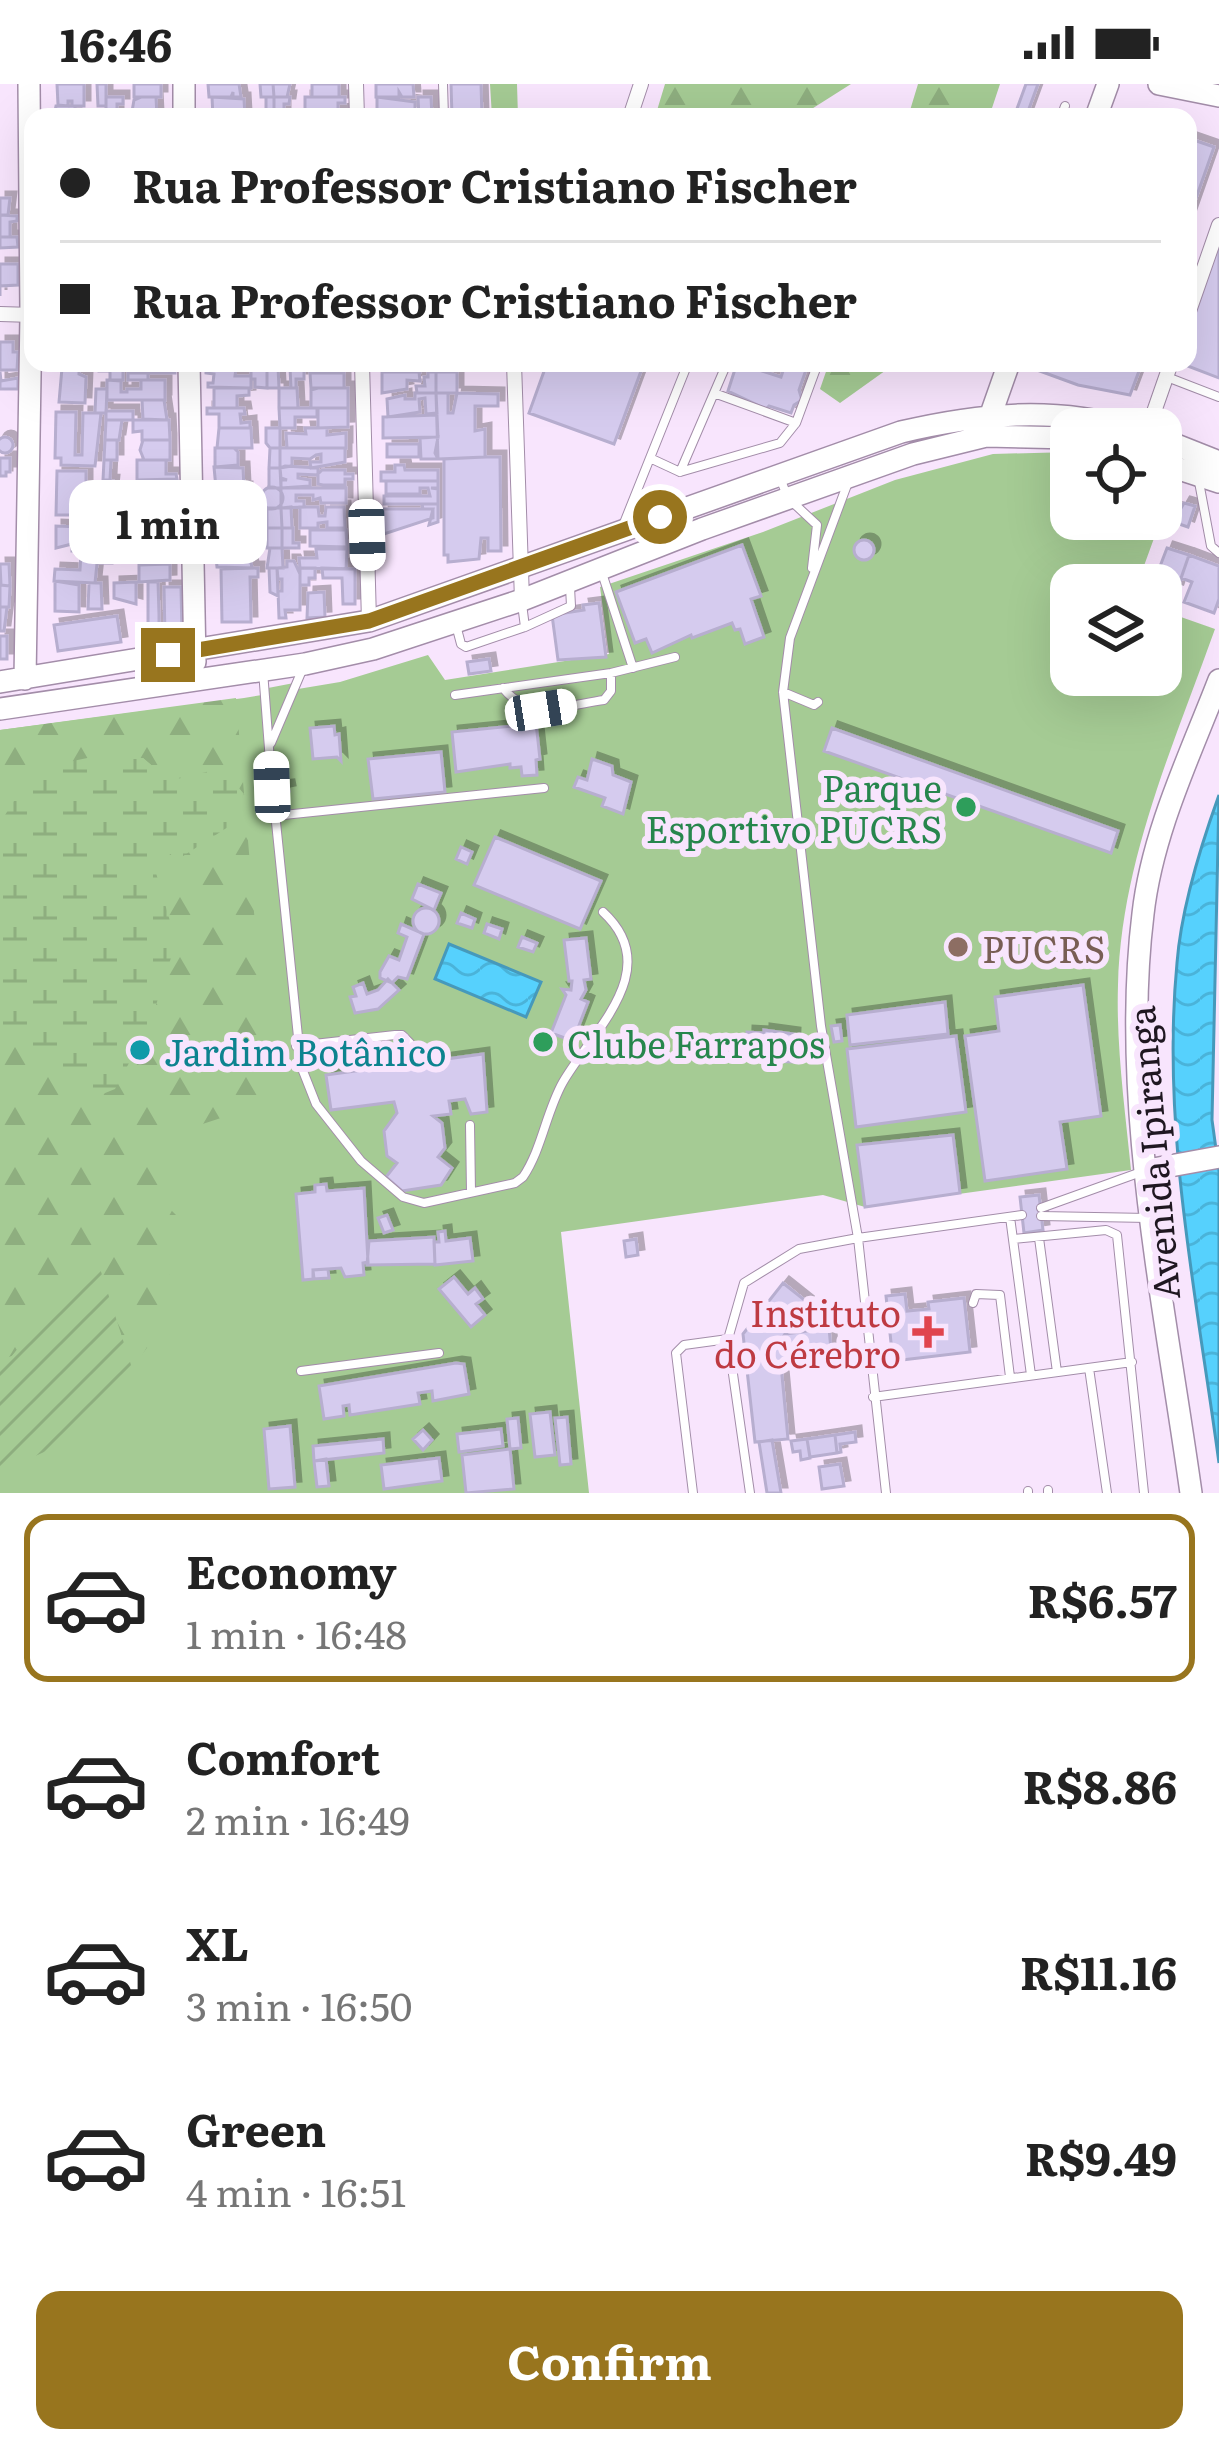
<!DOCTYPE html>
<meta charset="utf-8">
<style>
:root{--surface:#fff;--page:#f6f6f6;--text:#222;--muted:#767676;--line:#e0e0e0;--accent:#98751e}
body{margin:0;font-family:Literata,serif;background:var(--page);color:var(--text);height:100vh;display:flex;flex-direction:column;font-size:45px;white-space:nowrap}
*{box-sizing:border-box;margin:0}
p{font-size:39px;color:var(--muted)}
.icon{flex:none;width:66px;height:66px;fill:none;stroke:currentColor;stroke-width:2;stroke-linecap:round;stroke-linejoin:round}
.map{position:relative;height:1409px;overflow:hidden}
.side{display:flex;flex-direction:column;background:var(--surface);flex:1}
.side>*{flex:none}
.top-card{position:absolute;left:24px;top:24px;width:1173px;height:264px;border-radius:24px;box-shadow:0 12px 48px #0002;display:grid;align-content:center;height:264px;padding:0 36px;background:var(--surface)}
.fabs{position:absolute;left:1050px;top:324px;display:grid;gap:24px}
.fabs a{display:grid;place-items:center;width:132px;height:132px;border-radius:24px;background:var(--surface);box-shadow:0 12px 48px #0002;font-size:60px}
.end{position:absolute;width:54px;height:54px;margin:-27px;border:15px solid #98751e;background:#fff;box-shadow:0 0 0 6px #fff}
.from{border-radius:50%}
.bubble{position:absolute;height:84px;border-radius:24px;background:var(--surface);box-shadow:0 12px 48px #0002;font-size:39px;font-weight:700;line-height:84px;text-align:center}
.car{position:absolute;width:36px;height:72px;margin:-36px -18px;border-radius:15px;box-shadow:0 0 9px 3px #0007;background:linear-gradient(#fff 24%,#345 0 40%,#fff 0 76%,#345 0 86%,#fff 0)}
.top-card b{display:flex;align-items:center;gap:42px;height:114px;font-size:45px}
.top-card b+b{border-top:3px solid var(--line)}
.top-card i{width:30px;height:30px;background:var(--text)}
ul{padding:21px 0 0;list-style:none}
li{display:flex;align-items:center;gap:36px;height:168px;margin:0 24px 18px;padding:0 12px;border:6px solid transparent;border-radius:24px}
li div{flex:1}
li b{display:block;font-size:45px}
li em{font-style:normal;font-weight:700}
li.current{border-color:var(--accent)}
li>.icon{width:108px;height:108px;stroke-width:1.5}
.button{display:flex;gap:24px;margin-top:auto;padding:24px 36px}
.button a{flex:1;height:138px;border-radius:24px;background:var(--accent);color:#fff;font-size:48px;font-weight:700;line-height:138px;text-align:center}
.status{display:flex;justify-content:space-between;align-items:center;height:84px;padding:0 60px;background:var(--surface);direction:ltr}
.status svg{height:33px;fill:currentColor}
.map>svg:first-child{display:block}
</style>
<div class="status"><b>16:46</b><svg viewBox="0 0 49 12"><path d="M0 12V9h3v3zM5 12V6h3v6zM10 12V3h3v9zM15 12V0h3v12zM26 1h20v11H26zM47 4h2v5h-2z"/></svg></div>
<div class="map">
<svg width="1219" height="1409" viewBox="0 0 1219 1409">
<defs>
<pattern id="forest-firs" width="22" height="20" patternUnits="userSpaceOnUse" patternTransform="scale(3)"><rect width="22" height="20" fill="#a5cb94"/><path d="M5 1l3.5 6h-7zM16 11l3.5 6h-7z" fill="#8eae7f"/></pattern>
<pattern id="wetland-marsh" width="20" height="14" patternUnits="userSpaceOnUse" patternTransform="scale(3)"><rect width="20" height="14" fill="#a5cb94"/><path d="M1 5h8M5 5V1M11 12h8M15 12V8" fill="none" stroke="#8eae7f"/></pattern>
<pattern id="garden-furrows" width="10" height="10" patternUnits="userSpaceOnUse" patternTransform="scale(3)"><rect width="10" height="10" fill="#a5cb94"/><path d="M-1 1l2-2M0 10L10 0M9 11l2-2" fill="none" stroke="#8eae7f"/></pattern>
<pattern id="water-waves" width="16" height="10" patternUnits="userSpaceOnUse" patternTransform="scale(3)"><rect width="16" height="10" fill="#56d1fd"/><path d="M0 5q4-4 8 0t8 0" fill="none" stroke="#4ab3d9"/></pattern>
<filter id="shadow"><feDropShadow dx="6" dy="-6" stdDeviation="0" flood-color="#0004"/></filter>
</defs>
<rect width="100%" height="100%" fill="#f8e5fd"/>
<!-- green -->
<path fill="#a5cb94" d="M1071,368V435H1161L1137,501H1071V591H1161V526L1215,545C1174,660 1121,777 1118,901C1116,962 1125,1025 1131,1086L865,1123L823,1111L561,1148L589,1409H0V646L244,614L268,610V604L294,599L292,606L340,598L428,571L445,596L609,570L600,503L763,448L895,396L993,370Z"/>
<!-- forest -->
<path fill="url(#forest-firs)" d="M490,0H517L518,33H492Z
M665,0H851L799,33H655Z
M918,0H1000L989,33H908Z
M829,279H896L840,319L820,305Z
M236,614L270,1018L169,1051L156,1111L183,1138L152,1257L132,1284L94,1170L12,1272L0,1277V956L56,974L176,858L154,783L168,768L222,684L170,697L143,674L34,685L0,739V646Z"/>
<!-- wetland -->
<path fill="url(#wetland-marsh)" d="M97,672L143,674L170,697L222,684L244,710L228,743L177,776L168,768L154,782L176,858L150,940L115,1005L83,1018L56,974L0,956V739L34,685Z"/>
<!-- garden -->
<path fill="url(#garden-furrows)" d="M95,1169L132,1284L86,1349L0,1388V1277L12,1272Z"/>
<!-- water -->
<path fill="url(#water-waves)" stroke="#4699bb" stroke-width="3" d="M1219,711L1212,1036L1219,1087V1379C1197,1214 1161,1045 1177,879C1181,826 1201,761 1219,711Z
M449,860L541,898L526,933L435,895Z"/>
<!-- building -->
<path fill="#d5cbee" stroke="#b7aecf" stroke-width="3" filter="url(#shadow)" d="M57,0H84V22H72V17H68V22L58,21Z
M97,0H106V22H98Z
M134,0H161V13H134Z
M208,0H239L241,13H233V8L231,13H209Z
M260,0H273L274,13H261Z
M273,0H290L287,13H274Z
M312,0H339V13H312Z
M376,0H413L414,13H402L399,8V13H376Z
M451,0H481L482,33H452Z
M1026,0H1038L1027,30L1035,33H1014Z
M106,13H123V20H117V33H106Z
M141,13H156L157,33H131L134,16Z
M212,13L244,15L245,33H233V29L229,33H213Z
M266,13H274V33H266Z
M274,13H290L289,20H284V33H274Z
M305,13H345V19H338V27L346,26V33H311L305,27Z
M377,13L415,18V28L403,27V33H377Z
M418,13H431L432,33H419Z
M56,22H75V32L80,33H54Z
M1188,54L1214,63L1188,137Z
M0,114H10L8,131H0Z
M0,131L17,132V137L10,138V153H0Z
M0,153H17L18,163L0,164Z
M1219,158V294L1180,279H1188V246Z
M0,180H18V201L0,202V212Z
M0,258H13V268H18L17,286H0Z
M59,279H86V284L79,286V290L86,293L85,319L59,318L62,284Z
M99,279H123V283H113V286H123V296H110V287H99Z
M130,279H175V289H130Z
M217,279H246V282L217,284Z
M390,279H420V288H390Z
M547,279H644L614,360L529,329Z
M737,279H761L759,286L781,293L784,284L769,279H813L808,280L799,306L802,316L794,321L791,329L769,322L766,325L728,307Z
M1039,279H1142L1130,311L1078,301L1037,286Z
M267,283H278L279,304H267Z
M206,284H236L235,292H251V284H267V304L255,303V295H251V304L208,303V299H213L214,290L206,289Z
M290,284H304V295H296V304H291Z
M0,288L1,297L18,294V305H0Z
M382,288H419L420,297L407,296V305L382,309Z
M428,288H436V309H417L416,302H425L424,293H428Z
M436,288H457V309H436Z
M128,289H148V296H128Z
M310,289H344V304H311Z
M107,296L121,297V308H127V305H141V296H165V316H107Z
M214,304H249V311L237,312V324H214Z
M279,304H297L298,324H279Z
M318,304H348V324H311V306Z
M96,305H107L106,329H95Z
M415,309H436L437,329L426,330L425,314L419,315L420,328L388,333L387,315L405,311V315H415Z
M436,309H448V329H453L457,309L498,310V322H475V347L485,345V373L438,375Z
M142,316H164L167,336L143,335Z
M207,324H244L245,330H240L241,339L250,338V344H219V330H207Z
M279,324H317V333H295V344H280Z
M318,324H348V343L318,344Z
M106,327H133V336H106Z
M56,328H76L75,371H82L83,329H101L95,382L61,381V374H55Z
M437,331L438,353L383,354V333Z
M106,336H122L119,356H105Z
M133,336H169L170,356H142V347L133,348Z
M219,344H251L252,364H217Z
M266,344H280V364H270L266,359Z
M305,344H327V351L346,349V364H287L286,349L306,350Z
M438,353L435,369L438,375H421L420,354Z
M-3 361a8 8 0 1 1 16 0a8 8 0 1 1-16 0Z
M105,356H117V376H104Z
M143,356H170V376H144L140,366Z
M387,360H419V373H387Z
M215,364H234L238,368V381L215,383Z
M270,364H280V384H269Z
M280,364H345V378L311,384L310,378H321V370L316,371L310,375L292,374V382L280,384Z
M485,373H500L501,467H488V454H481L479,475L448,478V471H444V375Z
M0,374H10V388H6V392H0Z
M104,376H111L110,396H103Z
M137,376H166V390H176L177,395L137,396Z
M395,381H404L405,386H438V397H381V388H395Z
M285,382L318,384V390L322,386H345V390H353V395H345V401H323L318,400V391L298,390V394L310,396V402L281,404V396H287L281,394L280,384Z
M214,383L243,384L244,404H216Z
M269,384H280L281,404H269Z
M57,387H86V431H56Z
M103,396L113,397L111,416H102Z
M140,396H167L168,416L124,415L123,409L140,408Z
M386,397H438V404H431L438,405V420H384V412H430L428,404H420V410H386Z
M261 414a11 11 0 1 1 22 0a11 11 0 1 1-22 0Z
M218,404H246V423L218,424Z
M281,404H346V419H321L320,414L313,416V411H296V417H304V423L281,424Z
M149,415L171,416V431L177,430V436L155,437V428L148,427Z
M101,416H119L115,438H100Z
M1184,419L1195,422L1188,443L1176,439L1177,425L1180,426Z
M422,420H438V438L429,441L433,425H423Z
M291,423L292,444H282L281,424Z
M300,423H318L319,432H325L326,423H344L345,444H327V438L318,439V444H300Z
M218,424H243L244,429H253L254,444L238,443L235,439V443H220Z
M267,424H281L282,444H267Z
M383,425H433V434L384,450Z
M172,437L173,457L151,458V452L139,453V458H119L118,438H130V445H135V438Z
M79,438H98V451H86L82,443V459H90V467H72V460L56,464V442L79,443Z
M100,438H112V458H99Z
M214,443L236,444V448L246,449V461L214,463Z
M267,444H282V464H267Z
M282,444H293V459H299V464H282Z
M310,446H346L347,463L310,462Z
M854 466a10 10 0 1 1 20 0a10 10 0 1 1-20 0Z
M173,457L174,478H152L151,467L112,469V479H97L99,458Z
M742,461L761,512L751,515L764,553L745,560L740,545L735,546L732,539L692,554L691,551L652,569L646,555L635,559L616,508Z
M215,463L249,468L252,484L217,483Z
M270,464H282L283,484H267Z
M1167,464L1189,471L1177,506L1154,498Z
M316,465H347L346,485L300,484L299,474H317Z
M81,469L98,470L95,499L54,497L55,485L80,486Z
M1189,471L1219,482V515L1214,529L1184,518L1192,498L1181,494Z
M287,477H294L300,490V526H285L286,534H279L278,507H282V495H278L277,484L287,483Z
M0,480H9L10,502L1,501Z
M170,480V496L139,498V481Z
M258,484V493H250L251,538H222L221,485Z
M269,484H277L278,512L270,508Z
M300,484H315V494H309V501H300Z
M322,484L355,485V520H343L342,494H323Z
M55,497L79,501V528L55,527Z
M136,498V520L114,514V499Z
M148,498H158L159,531V552L148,553Z
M89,499H101L102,525H88Z
M0,501L10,502L9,523H0Z
M164,503H181L182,551L165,553Z
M308,509L324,508L325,533L307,534Z
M599,519L606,573L558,576L552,531L584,526L583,521Z
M0,523H7L4,547H0Z
M117,532L121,558L58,567L54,541Z
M0,552H7V575H0Z
M489,575L491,587L469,590L467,578Z
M527,631L528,639H536L540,675L536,676L537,691L522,692L521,683L510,684V680L456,688L452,648L512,642L511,632Z
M334,642L335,651L339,650L341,677L337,673L313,675L310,644Z
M832,644L1118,747L1111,769L824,667Z
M441,668L445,708L373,715L368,675Z
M592,675L612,682L613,691L631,698L623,730L602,722L605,714L574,703L578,693L587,696Z
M288,702L289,707L259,713L258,705Z
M495,753L601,797L580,845L474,801Z
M461,763L472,768L467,780L456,775Z
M418,800L441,809L434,826L412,815Z
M413 837a13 13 0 1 1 26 0a13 13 0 1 1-26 0Z
M461,829L475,835L472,844L457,839Z
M401,840L424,850L407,895L398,893L392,899L380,894V888L389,872L399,876L407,853L398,849Z
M487,840L502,845L499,855L484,849Z
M522,853L537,859L533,868L518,863Z
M586,854L591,895L584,896L586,906L581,915L588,918L573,957L551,949L566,911L562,905L571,906L572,897H569L564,856Z
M388,895L399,906L378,925L355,929L350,913L356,912L353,903L363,899L367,910L378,906Z
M1083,901L1101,1032L1060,1038L1067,1085L985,1097L965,952L999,947L995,913Z
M945,918L948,950L850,961L847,931Z
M840,941L842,957L834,958L831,942Z
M764,946L794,950L793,978L746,976L747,948L764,949Z
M956,952L966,1028L856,1043L847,965Z
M483,970L487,1028L471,1030L465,1015L449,1017L451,1030L433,1032L442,1039L445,1064L438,1073L452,1084L441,1101L402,1107L386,1093L397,1079L387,1072L384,1047L397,1029L394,1018L331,1026L326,991L392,982L391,976L414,973L417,979Z
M953,1051L960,1109L865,1123L857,1061Z
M326,1100L327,1107L364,1104L368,1178L363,1179L364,1191L345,1193L341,1184L313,1186L314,1195L303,1196L296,1110L315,1108V1101Z
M1039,1111L1043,1146L1024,1149L1020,1113Z
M387,1131L393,1146L384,1149L378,1134Z
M445,1147L446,1157L470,1154L473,1177L435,1181L434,1158H439L438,1148Z
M434,1153L435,1180L367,1181L369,1157Z
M636,1155L638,1171L626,1173L624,1157Z
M328,1185L329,1194L313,1195V1186Z
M454,1193L468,1210L475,1204L483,1215L476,1220L485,1231L471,1243L439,1205Z
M783,1199L807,1218L785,1250L829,1244L832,1276L781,1281L788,1355L755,1358L743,1250Z
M905,1210L907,1227L929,1225L928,1218L964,1214L970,1268L893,1277L886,1212Z
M456,1279L464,1280L469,1310L433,1317L432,1307L418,1309L420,1320L350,1331L349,1321L343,1322L344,1332L324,1335L319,1302Z
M550,1328L555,1371L535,1373L530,1330Z
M567,1333L571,1380L560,1381L555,1334Z
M518,1334L521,1364L510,1365L507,1335Z
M290,1342L295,1403L269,1405L264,1345Z
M501,1345L503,1362L459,1368L457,1350Z
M423,1346L432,1356L423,1366L413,1355Z
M855,1348L856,1358L840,1360L841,1368L837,1369L835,1351Z
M835,1351L837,1369L810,1373L807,1355Z
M383,1355L384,1369L314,1377L313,1362Z
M807,1355L810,1374L801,1376L800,1367L793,1368L791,1357Z
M772,1356L781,1409H767L759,1358Z
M510,1365L514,1405L466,1409L462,1371Z
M439,1374L442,1397L384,1405L381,1381Z
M326,1375L329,1402L317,1403L314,1377Z
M840,1380L844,1402L822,1405L819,1383Z"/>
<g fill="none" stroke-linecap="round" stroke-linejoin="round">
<!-- lane casing -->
<g stroke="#a38da9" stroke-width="10">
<path id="lane" d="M443,0L444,33
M1061,33L1065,22
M1167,293L1219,313
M714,309L796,339L818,279
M652,375L680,388L727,279
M680,388L780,359L796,339
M780,394L788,414L817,441L812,484
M1199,398L1211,462L1219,469
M624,439L688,279
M601,486L633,584
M456,541L461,560L466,563L525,543L522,520
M525,543L571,522L570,503
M263,587L272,703
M503,604C529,637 567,621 604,616L611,607V589
M783,608L814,621L818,618
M455,611L611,589L675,573
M271,659L303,584
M273,709L301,982L316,1020L361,1077L403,1113L424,1119L515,1099L523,1093C542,1065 546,1028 563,998C594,945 665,885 603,828
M274,732L544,704
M296,962L395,951H402L410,959L402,970L301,982
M470,1041L471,1108
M1041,1124L1141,1088
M1041,1132L1148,1134
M1010,1133L1031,1291
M1039,1154L1057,1288
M1013,1155L1106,1146L1117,1151L1144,1409
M973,1219L976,1210L1000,1211L1010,1293
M1089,1284L1107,1409
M301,1287L439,1269
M873,1313L1132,1278
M1048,1406V1409
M1028,1407V1409
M693,1409L676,1269L684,1261L728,1255
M750,1409L728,1255L744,1199L799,1165L858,1154L821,942L783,608L790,554L847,401
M886,1409L858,1154L1022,1131"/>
</g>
<!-- street casing -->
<g stroke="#a38da9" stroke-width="16">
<path id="street" d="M356,0L357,33
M630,33L641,0
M0,230L33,231
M1188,230L1219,141
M362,279L369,537
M514,279L522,516
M1148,345L1171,279"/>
</g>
<!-- secondary casing -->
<g stroke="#a38da9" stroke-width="24">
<path id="secondary" d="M184,0V33
M1159,0L1219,12
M1096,33L1108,0
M189,279L195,578
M991,330L1009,279
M1161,355L1219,378
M1161,379L1219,398
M25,595L31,231L29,0
M0,598L369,537L901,348C978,330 1054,322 1131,345
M0,625L305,580L373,565L522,516L702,445L913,370L986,352L1071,354
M1148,1086L1219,1073
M1191,1409C1165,1222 1120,1017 1143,830C1152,749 1190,671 1219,596"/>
</g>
<!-- lane -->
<use href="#lane" stroke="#fff" stroke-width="8"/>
<!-- street -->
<use href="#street" stroke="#fff" stroke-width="14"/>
<!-- secondary -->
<use href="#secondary" stroke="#fff" stroke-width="21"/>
</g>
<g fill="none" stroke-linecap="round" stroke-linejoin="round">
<!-- route -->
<path stroke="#98751e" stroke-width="15" d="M168,571L369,537L660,433"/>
</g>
<!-- markers -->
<g fill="#2e9e5b" stroke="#f8e5fd" stroke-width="4.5">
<circle cx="966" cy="723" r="12"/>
<circle cx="543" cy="958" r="12"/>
</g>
<circle fill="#8d6e63" stroke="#f8e5fd" stroke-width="4.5" cx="958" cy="863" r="12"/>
<circle fill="#0f9aa8" stroke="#f8e5fd" stroke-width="4.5" cx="140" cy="966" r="12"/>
<path fill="#e0444e" stroke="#f8e5fd" stroke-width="4.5" d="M922 1230h12v12h12v12h-12v12h-12v-12h-12v-12h12z"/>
<g text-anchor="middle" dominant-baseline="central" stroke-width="12" stroke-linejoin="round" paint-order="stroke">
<!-- leisure labels -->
<g font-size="36" fill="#27864d" stroke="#f8e5fd" text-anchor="end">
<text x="942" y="702">Parque<tspan x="942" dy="41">Esportivo PUCRS</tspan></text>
<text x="567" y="958" text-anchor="start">Clube Farrapos</text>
</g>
<!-- education labels -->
<g font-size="36" fill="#785e54" stroke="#f8e5fd" text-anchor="start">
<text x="982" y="863">PUCRS</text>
</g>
<!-- culture labels -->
<g font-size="36" fill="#0d838f" stroke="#f8e5fd" text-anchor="start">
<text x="164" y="966">Jardim Botânico</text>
</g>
<!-- street labels -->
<g font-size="36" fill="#1f1721" stroke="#f8e5fd">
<text transform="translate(1152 1069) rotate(-95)">Avenida Ipiranga</text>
</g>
<!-- health labels -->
<g font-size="36" fill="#be3a42" stroke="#f8e5fd" text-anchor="end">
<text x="901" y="1227">Instituto<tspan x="901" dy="41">do Cérebro</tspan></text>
</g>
</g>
</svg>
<div class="fabs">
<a><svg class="icon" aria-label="locate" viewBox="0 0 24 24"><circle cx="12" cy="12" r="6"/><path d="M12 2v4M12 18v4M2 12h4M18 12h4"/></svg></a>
<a><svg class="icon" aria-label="layers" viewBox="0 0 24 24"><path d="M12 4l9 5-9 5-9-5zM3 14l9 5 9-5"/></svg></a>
</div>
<i class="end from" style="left:660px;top:433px"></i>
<i class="end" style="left:168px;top:571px"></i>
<div class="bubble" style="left:69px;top:396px;width:198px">1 min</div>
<i class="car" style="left:367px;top:451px;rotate:178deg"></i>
<i class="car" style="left:541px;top:626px;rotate:81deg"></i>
<i class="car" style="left:272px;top:703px;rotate:358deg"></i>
<div class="top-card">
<b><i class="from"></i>Rua Professor Cristiano Fischer</b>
<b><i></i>Rua Professor Cristiano Fischer</b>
</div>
</div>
<section class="side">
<ul>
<li class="current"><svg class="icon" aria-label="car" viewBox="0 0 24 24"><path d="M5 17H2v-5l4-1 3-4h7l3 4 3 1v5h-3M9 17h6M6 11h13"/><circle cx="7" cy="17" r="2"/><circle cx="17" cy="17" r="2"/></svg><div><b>Economy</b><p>1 min · 16:48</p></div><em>R$6.57</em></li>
<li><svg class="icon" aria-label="car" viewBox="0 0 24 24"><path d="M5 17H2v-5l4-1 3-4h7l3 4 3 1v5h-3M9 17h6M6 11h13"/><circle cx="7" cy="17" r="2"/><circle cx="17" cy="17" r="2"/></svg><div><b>Comfort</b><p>2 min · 16:49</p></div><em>R$8.86</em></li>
<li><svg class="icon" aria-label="car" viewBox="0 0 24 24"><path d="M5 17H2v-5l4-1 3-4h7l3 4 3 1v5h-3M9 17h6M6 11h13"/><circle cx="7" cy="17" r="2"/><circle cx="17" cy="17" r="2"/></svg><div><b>XL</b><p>3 min · 16:50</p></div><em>R$11.16</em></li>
<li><svg class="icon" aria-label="car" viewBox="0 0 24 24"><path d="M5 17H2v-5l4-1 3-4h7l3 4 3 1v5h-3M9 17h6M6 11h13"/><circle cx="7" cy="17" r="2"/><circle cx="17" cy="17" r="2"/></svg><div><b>Green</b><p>4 min · 16:51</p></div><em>R$9.49</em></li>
</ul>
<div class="button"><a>Confirm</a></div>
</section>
